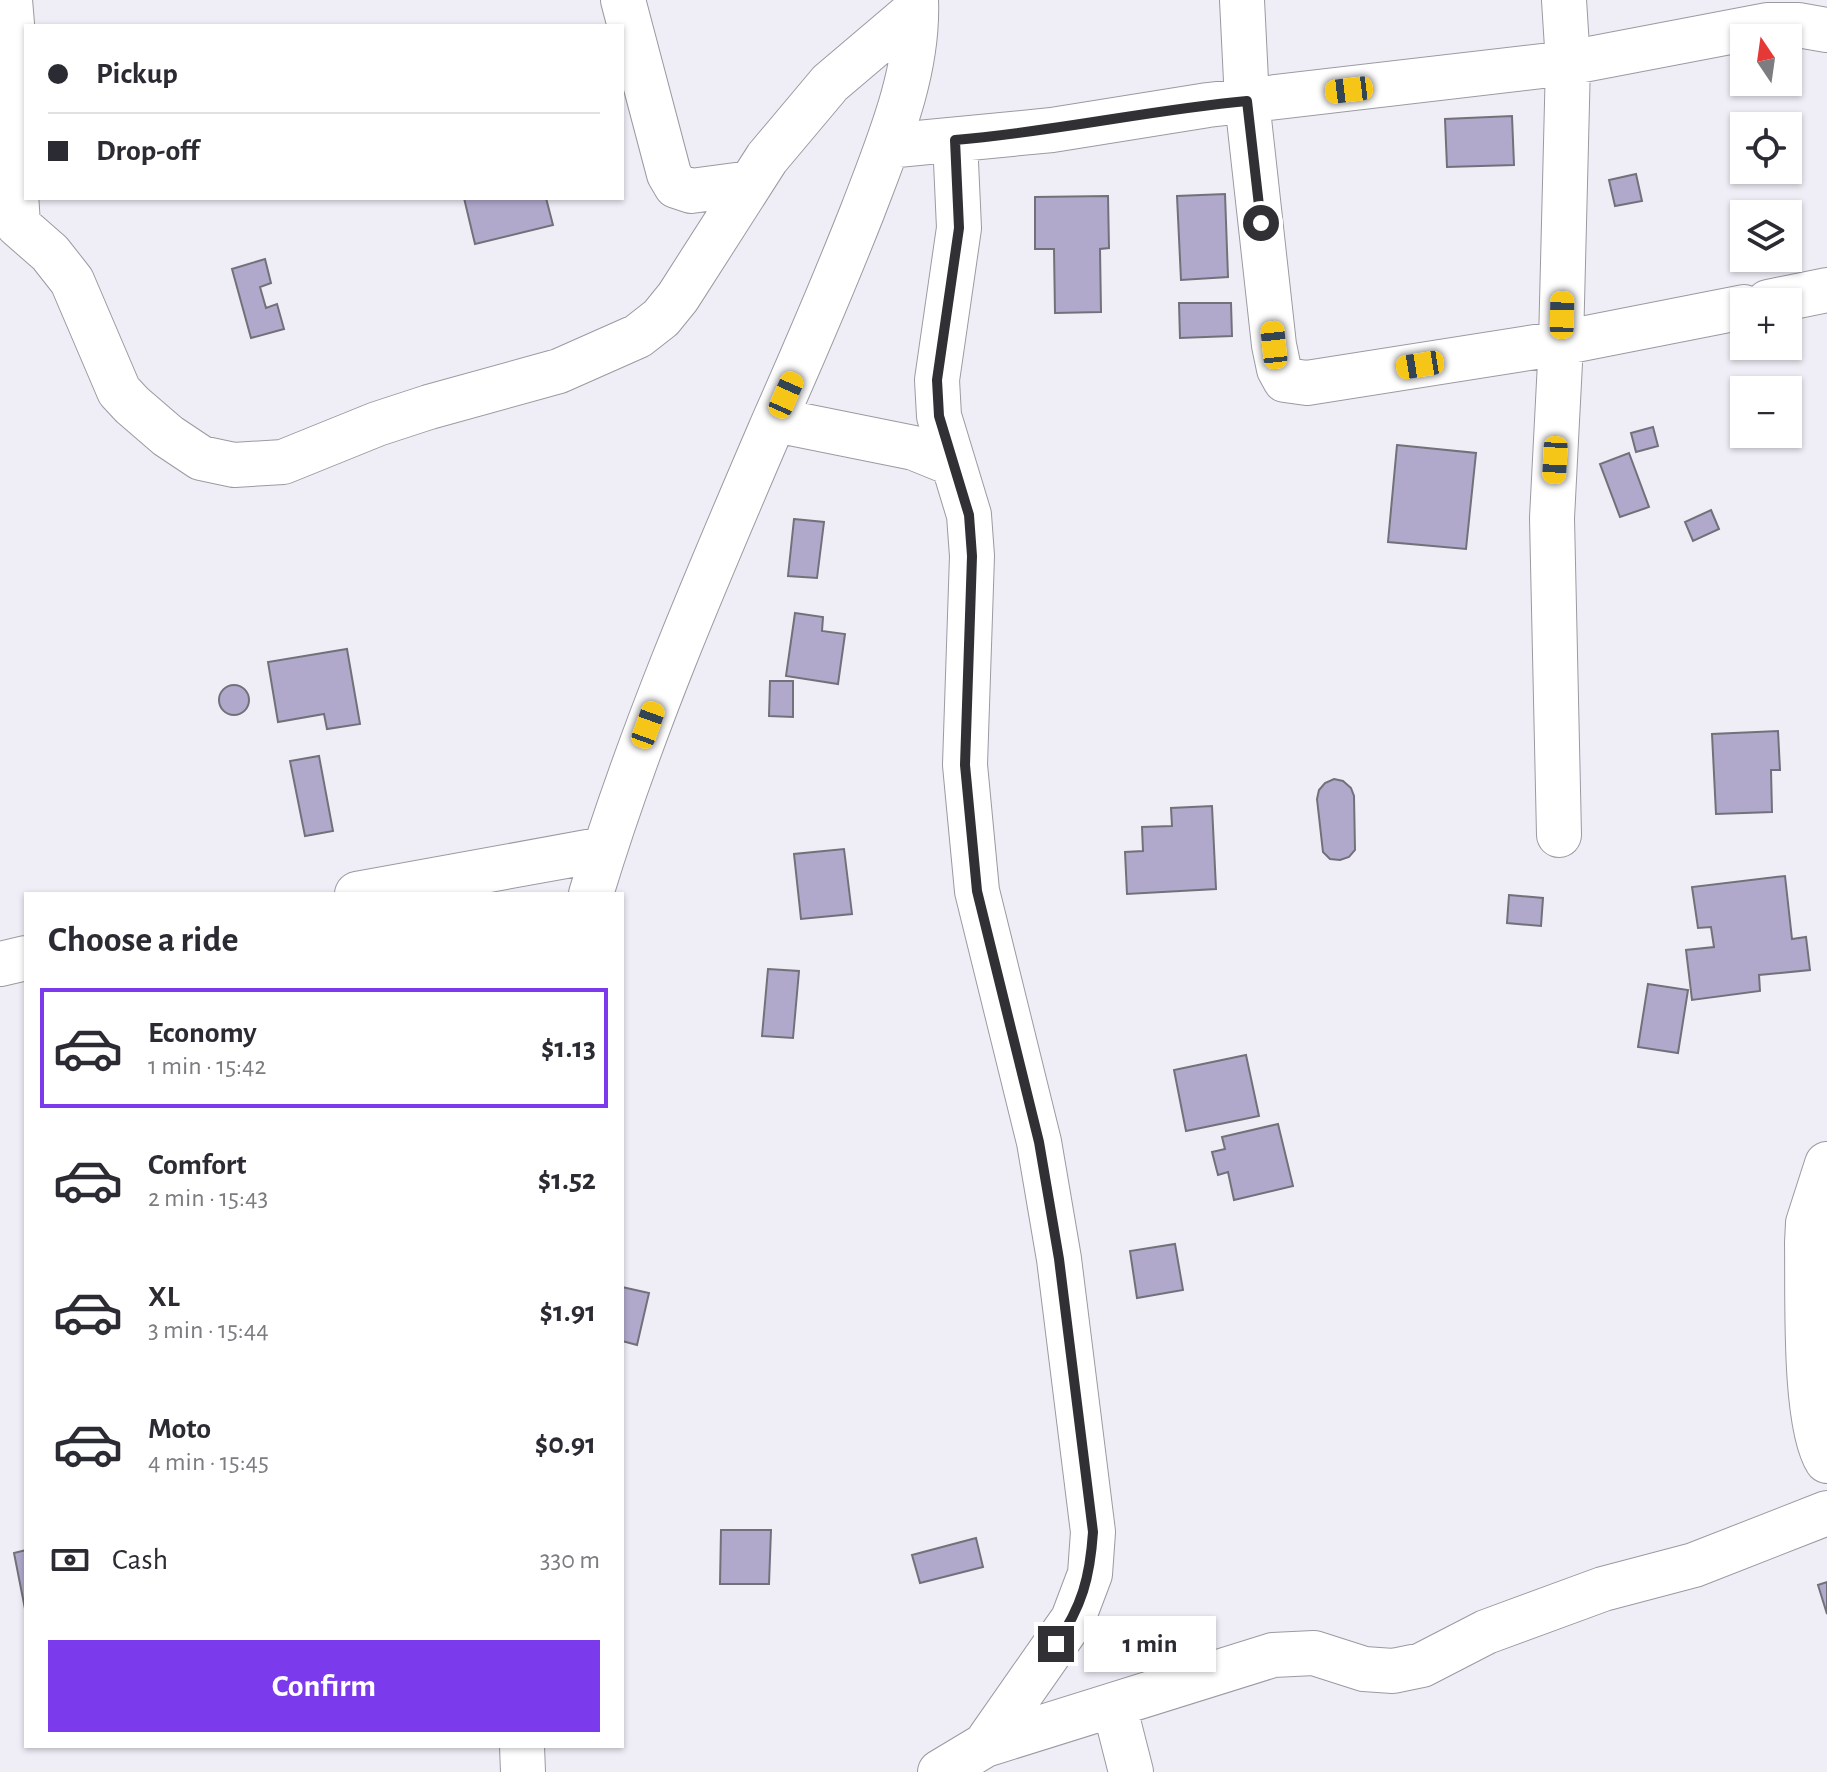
<!DOCTYPE html>
<meta charset="utf-8">
<style>
:root{--surface:#fff;--page:#f2f2f3;--text:#2b2b33;--muted:#7c7c81;--line:#e1e1e2;--accent:#7c3aed}
body{margin:0;font-family:"Alegreya Sans",sans-serif;background:var(--page);color:var(--text);height:100vh;display:flex;flex-direction:column;font-size:30px;white-space:nowrap}
*{box-sizing:border-box;margin:0}
p{font-size:26px;color:var(--muted)}
.icon{flex:none;width:44px;height:44px;fill:none;stroke:currentColor;stroke-width:2;stroke-linecap:round;stroke-linejoin:round}
.map{position:relative;flex:1;overflow:hidden}
.details{position:absolute;left:24px;top:892px;width:600px;height:856px;display:flex;flex-direction:column;background:var(--surface);border-radius:0px;box-shadow:0 2px 6px #0004}
.details>*{flex:none}
.hud{position:absolute;left:24px;top:24px;width:600px;height:176px;border-radius:0px;box-shadow:0 2px 6px #0004;display:grid;align-content:center;height:176px;padding:0 24px;background:var(--surface)}
.needle{width:52px;rotate:347deg}
.buttons{position:absolute;left:1730px;top:24px;display:grid;gap:16px}
.buttons a{display:grid;place-items:center;width:72px;height:72px;border-radius:0px;background:var(--surface);box-shadow:0 2px 6px #0004;font-size:40px}
.end{position:absolute;width:36px;height:36px;margin:-18px;border:10px solid #313034;background:#fff;box-shadow:0 0 0 4px #fff}
.from{border-radius:50%}
.bubble{position:absolute;height:56px;border-radius:0px;background:var(--surface);box-shadow:0 2px 6px #0004;font-size:26px;font-weight:700;line-height:56px;text-align:center}
.car{position:absolute;width:24px;height:48px;margin:-24px -12px;border-radius:10px;box-shadow:0 0 6px 2px #0007;background:linear-gradient(#f5c518 24%,#345 0 40%,#f5c518 0 76%,#345 0 86%,#f5c518 0)}
.hud b{display:flex;align-items:center;gap:28px;height:76px;font-size:30px}
.hud b+b{border-top:2px solid var(--line)}
.hud i{width:20px;height:20px;background:var(--text)}
ul{padding:0;list-style:none}
li{display:flex;align-items:center;gap:24px;height:120px;margin:0 16px 12px;padding:0 8px;border:4px solid transparent;border-radius:0px}
li div{flex:1}
li b{display:block;font-size:30px}
li em{font-style:normal;font-weight:700}
li.active{border-color:var(--accent)}
li>.icon{width:72px;height:72px;stroke-width:1.5}
h2{padding:0 24px;font-size:36px;line-height:96px}
.pay{display:flex;align-items:center;gap:20px;height:88px;padding:0 24px;font-size:30px}
.pay p{margin-inline-start:auto}
.button{display:flex;gap:16px;margin-top:auto;padding:16px 24px}
.button a{flex:1;height:92px;border-radius:0px;background:var(--accent);color:#fff;font-size:32px;font-weight:700;line-height:92px;text-align:center}
.map>svg:first-child{display:block}
</style>
<div class="map">
<svg width="1827" height="1772" viewBox="0 0 1827 1772">
<rect width="100%" height="100%" fill="#efeef7"/>
<!-- building -->
<path fill="#b0a9cc" stroke="#727179" stroke-width="2" d="M1512,116L1514,165L1447,167L1445,119Z
M1636,174L1642,201L1615,206L1609,180Z
M1225,194L1228,277L1181,280L1177,196Z
M1108,196L1109,248L1100,249L1101,312L1055,313L1054,249H1035V197Z
M464,198H546L553,225L475,244Z
M265,259L271,283L260,287L266,308L277,304L284,329L251,338L232,269Z
M1179,303H1231L1232,336L1180,338Z
M1653,427L1658,446L1636,452L1631,433Z
M1397,445L1476,453L1466,549L1388,542Z
M1629,453L1649,507L1620,517L1600,464Z
M1711,510L1719,529L1693,541L1685,522Z
M794,519L824,522L817,578L788,576Z
M795,613L823,617L822,631L845,634L838,684L786,676Z
M347,649L360,724L327,729L324,714L278,722L268,662Z
M770,681H793V717L769,716Z
M219 700a15 15 0 1 1 30 0a15 15 0 1 1-30 0Z
M1778,731L1780,770H1771L1772,812L1716,814L1712,734Z
M319,756L333,831L305,836L290,761Z
M1334,779L1343,781L1351,788L1354,796L1355,850L1349,857L1340,860L1330,859L1323,852L1317,799L1319,790L1325,783Z
M1212,806L1216,889L1127,894L1125,852L1143,851L1142,827L1172,826L1171,808Z
M844,849L852,914L801,919L794,854Z
M1785,876L1792,939L1806,937L1810,970L1759,975L1760,991L1692,1000L1686,950L1714,947L1711,927L1698,928L1692,887Z
M1509,895L1543,898L1541,926L1507,923Z
M768,969L799,971L793,1038L762,1036Z
M1648,984L1688,990L1678,1053L1638,1047Z
M1246,1055L1259,1116L1186,1131L1174,1070Z
M1278,1124L1293,1186L1234,1200L1228,1172L1218,1175L1212,1152L1225,1149L1222,1137Z
M1175,1244L1183,1290L1137,1298L1130,1251Z
M622,1287L649,1293L637,1345L622,1341Z
M721,1530H771L769,1584H720Z
M976,1538L983,1567L920,1583L912,1555Z
M26,1550V1608L25,1609L14,1553Z
M1827,1582V1614L1818,1585Z"/>
<g fill="none" stroke-linecap="round" stroke-linejoin="round">
<!-- minor casing -->
<g stroke="#9b9aa2" stroke-width="46">
<path id="minor" d="M10,0L13,36L12,130L18,225L50,253L72,281L119,391L132,405L168,436L201,458L234,465L283,462L377,424L429,407L559,371L638,336L661,318L678,297L767,158L830,83L916,10
M623,0L669,174L676,186L691,191L751,183
M1242,0L1247,101L1274,345L1279,369L1285,380L1307,383L1561,343L1744,307
M955,140L959,228L937,380L939,416L969,515L972,556L965,765L977,891L1039,1142L1059,1259L1093,1532L1090,1574L1073,1619L985,1745
M887,146L1052,130L1208,105L1568,63L1767,25H1798L1827,30
M1768,302L1827,290
M775,420L914,448L951,463
M1559,835L1552,518L1561,343L1568,63L1564,0
M357,894L604,849
M591,894C640,732 707,577 774,421C805,351 835,281 863,210C888,144 919,72 916,0
M0,964L26,958
M1827,1164L1808,1223L1807,1243C1808,1291 1803,1424 1827,1461
M1114,1705L1131,1772
M522,1746L523,1772
M940,1772L985,1745L1273,1655L1314,1653L1364,1669L1393,1671L1422,1665L1486,1632L1603,1589L1694,1565L1827,1513"/>
</g>
<!-- minor -->
<use href="#minor" stroke="#fff" stroke-width="44"/>
</g>
<g fill="none" stroke-linecap="round" stroke-linejoin="round">
<!-- route -->
<path stroke="#313034" stroke-width="10" d="M1056,1644C1082,1607 1090,1577 1093,1532L1059,1259L1039,1142L977,891L965,765L972,556L969,515L939,416L937,380L959,228L955,140C1053,132 1149,110 1247,101L1261,223"/>
</g>
</svg>
<div class="buttons">
<a><svg class="needle" viewBox="-14 -14 28 28"><path d="M0-13l5 13h-10z" fill="#e53935"/><path d="M0 13l5-13h-10z" fill="#7c7c81"/></svg></a>
<a><svg class="icon" aria-label="locate" viewBox="0 0 24 24"><circle cx="12" cy="12" r="6"/><path d="M12 2v4M12 18v4M2 12h4M18 12h4"/></svg></a>
<a><svg class="icon" aria-label="layers" viewBox="0 0 24 24"><path d="M12 4l9 5-9 5-9-5zM3 14l9 5 9-5"/></svg></a>
<a>+</a>
<a>−</a>
</div>
<i class="end from" style="left:1261px;top:223px"></i>
<i class="end" style="left:1056px;top:1644px"></i>
<div class="bubble" style="left:1084px;top:1616px;width:132px">1 min</div>
<i class="car" style="left:1349px;top:90px;rotate:263deg"></i>
<i class="car" style="left:1562px;top:315px;rotate:1deg"></i>
<i class="car" style="left:1274px;top:345px;rotate:354deg"></i>
<i class="car" style="left:1420px;top:365px;rotate:261deg"></i>
<i class="car" style="left:786px;top:395px;rotate:24deg"></i>
<i class="car" style="left:1555px;top:460px;rotate:183deg"></i>
<i class="car" style="left:648px;top:725px;rotate:20deg"></i>
<div class="hud">
<b><i class="from"></i>Pickup</b>
<b><i></i>Drop-off</b>
</div>
<section class="details">
<h2>Choose a ride</h2>
<ul>
<li class="active"><svg class="icon" aria-label="car" viewBox="0 0 24 24"><path d="M5 17H2v-5l4-1 3-4h7l3 4 3 1v5h-3M9 17h6M6 11h13"/><circle cx="7" cy="17" r="2"/><circle cx="17" cy="17" r="2"/></svg><div><b>Economy</b><p>1 min · 15:42</p></div><em>$1.13</em></li>
<li><svg class="icon" aria-label="car" viewBox="0 0 24 24"><path d="M5 17H2v-5l4-1 3-4h7l3 4 3 1v5h-3M9 17h6M6 11h13"/><circle cx="7" cy="17" r="2"/><circle cx="17" cy="17" r="2"/></svg><div><b>Comfort</b><p>2 min · 15:43</p></div><em>$1.52</em></li>
<li><svg class="icon" aria-label="car" viewBox="0 0 24 24"><path d="M5 17H2v-5l4-1 3-4h7l3 4 3 1v5h-3M9 17h6M6 11h13"/><circle cx="7" cy="17" r="2"/><circle cx="17" cy="17" r="2"/></svg><div><b>XL</b><p>3 min · 15:44</p></div><em>$1.91</em></li>
<li><svg class="icon" aria-label="car" viewBox="0 0 24 24"><path d="M5 17H2v-5l4-1 3-4h7l3 4 3 1v5h-3M9 17h6M6 11h13"/><circle cx="7" cy="17" r="2"/><circle cx="17" cy="17" r="2"/></svg><div><b>Moto</b><p>4 min · 15:45</p></div><em>$0.91</em></li>
</ul>
<div class="pay"><svg class="icon" aria-label="cash" viewBox="0 0 24 24"><path d="M3 7h18v10H3z"/><circle cx="12" cy="12" r="2"/></svg>Cash<p>330 m</p></div>
<div class="button"><a>Confirm</a></div>
</section>
</div>
